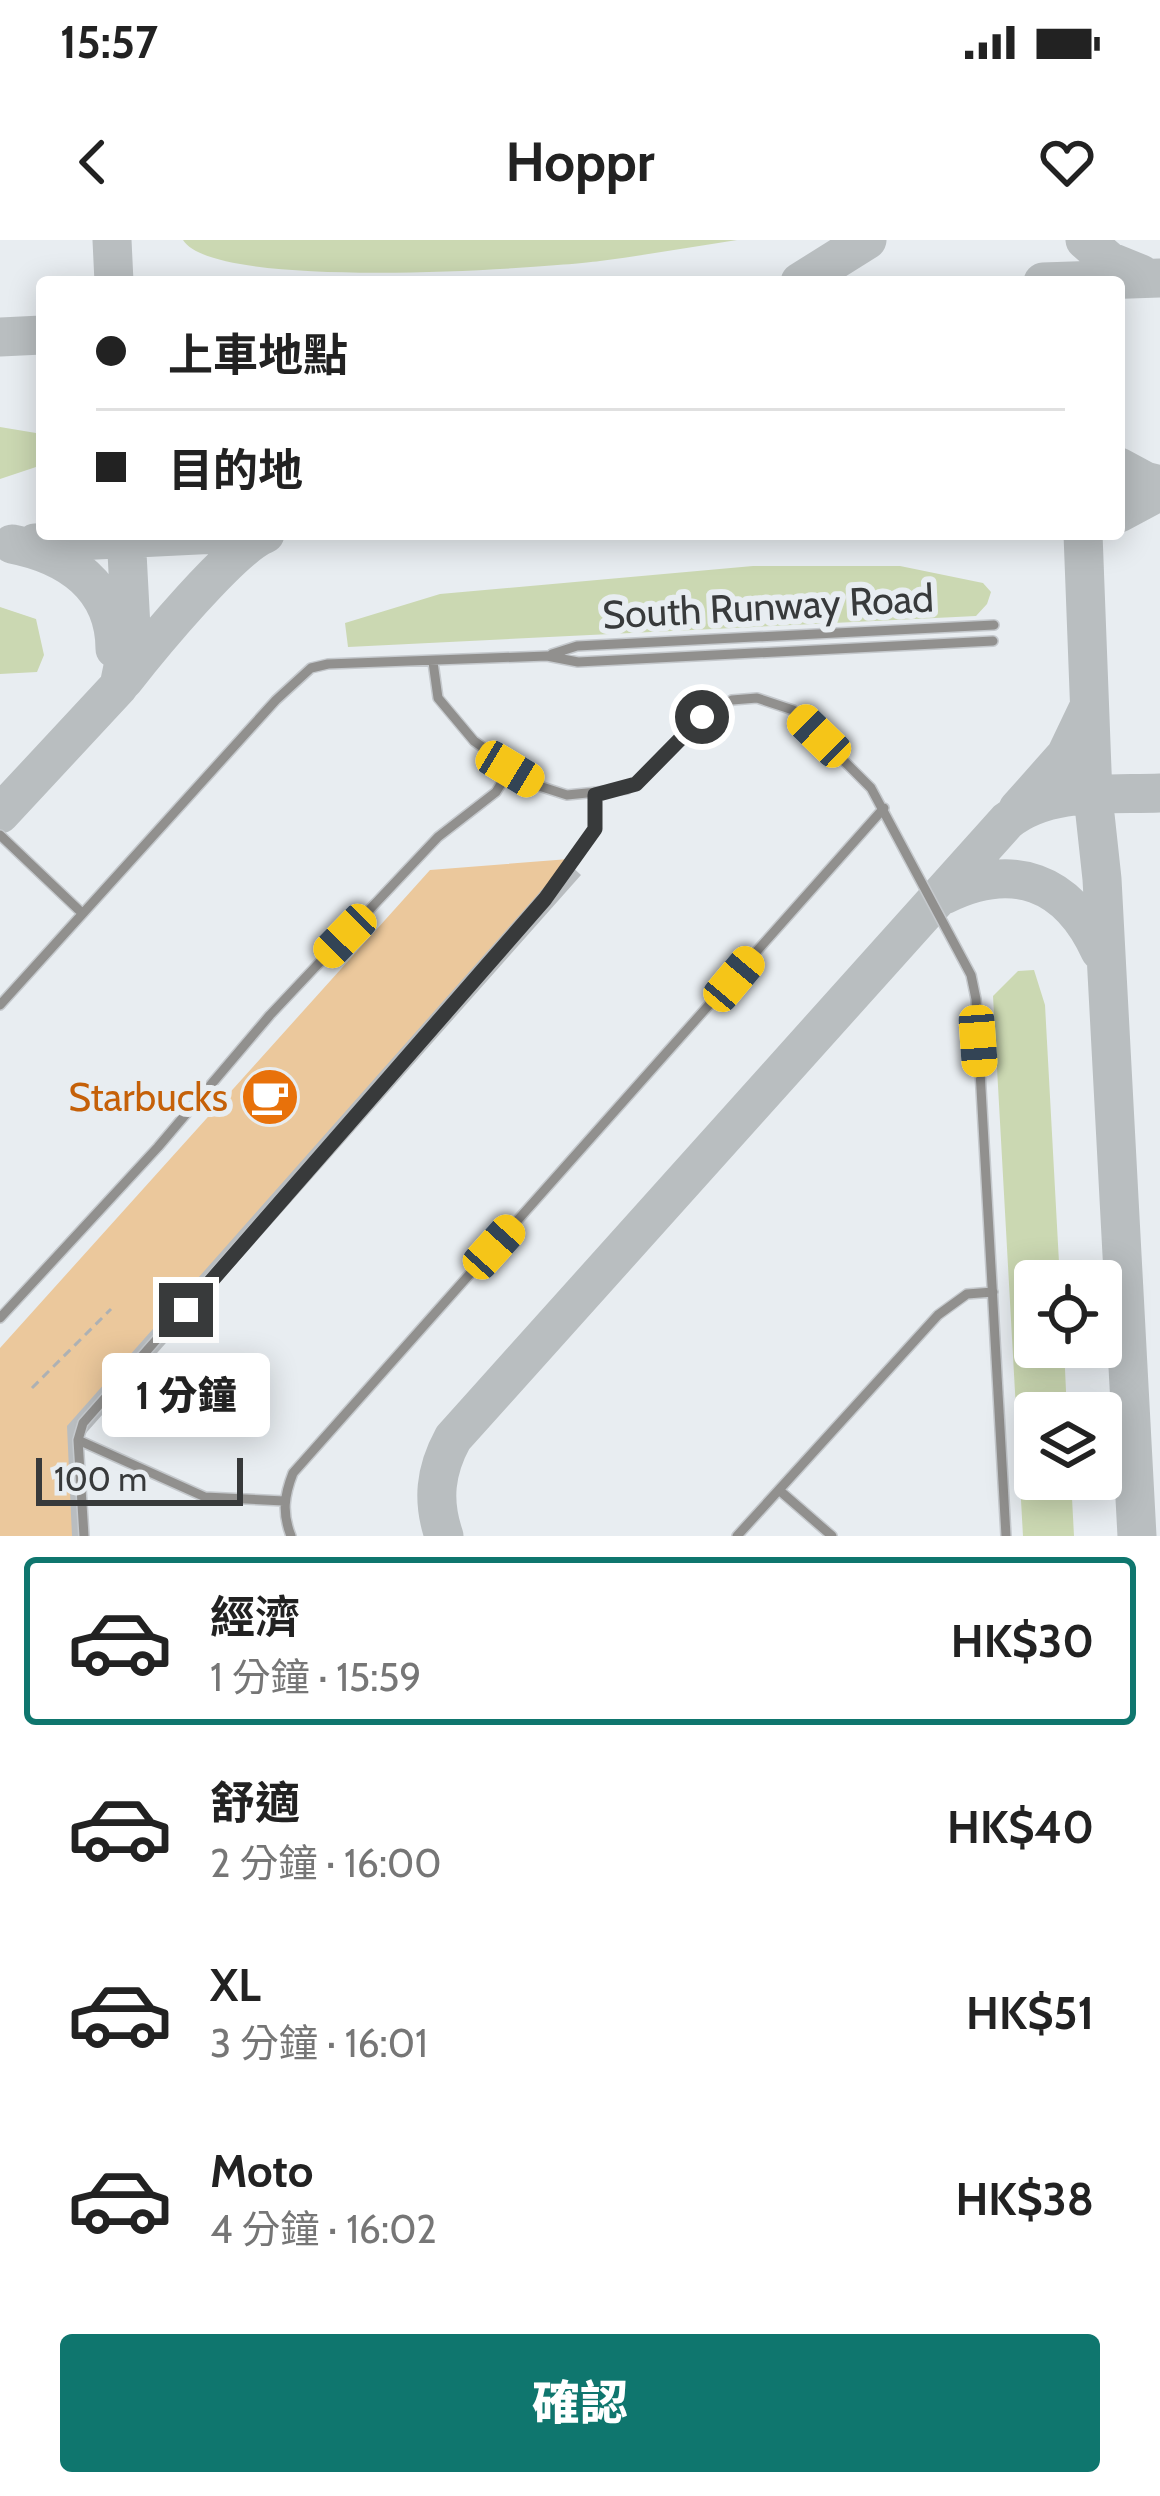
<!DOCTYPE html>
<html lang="zh-TW">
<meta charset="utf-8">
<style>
:root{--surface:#fff;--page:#f6f6f6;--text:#222;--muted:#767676;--line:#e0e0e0;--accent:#0f766e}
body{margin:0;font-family:Cabin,"Noto Sans TC",sans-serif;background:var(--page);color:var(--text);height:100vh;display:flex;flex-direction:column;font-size:45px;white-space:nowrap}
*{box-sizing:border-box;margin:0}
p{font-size:39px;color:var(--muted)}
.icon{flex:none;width:66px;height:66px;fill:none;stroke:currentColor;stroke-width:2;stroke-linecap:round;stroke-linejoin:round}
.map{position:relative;height:1296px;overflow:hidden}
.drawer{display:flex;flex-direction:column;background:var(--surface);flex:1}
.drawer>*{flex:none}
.guide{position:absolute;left:36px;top:36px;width:1089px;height:264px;border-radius:12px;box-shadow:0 6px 30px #0003;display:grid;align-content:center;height:264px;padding:0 60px;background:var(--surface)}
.tools{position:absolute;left:1014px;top:1020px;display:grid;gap:24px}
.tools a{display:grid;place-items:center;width:108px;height:108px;border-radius:12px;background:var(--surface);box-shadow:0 6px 30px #0003;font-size:60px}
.scale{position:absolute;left:36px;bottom:30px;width:207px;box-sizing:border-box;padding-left:12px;border:6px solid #383a3b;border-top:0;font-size:33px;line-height:42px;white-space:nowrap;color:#383a3b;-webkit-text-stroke:9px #e8edf1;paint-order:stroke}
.end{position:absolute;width:54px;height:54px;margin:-27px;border:15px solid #383a3b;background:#fff;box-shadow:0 0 0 6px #fff}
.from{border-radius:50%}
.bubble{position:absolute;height:84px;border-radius:12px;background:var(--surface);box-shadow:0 6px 30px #0003;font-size:39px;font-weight:800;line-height:84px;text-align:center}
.car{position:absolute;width:36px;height:72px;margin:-36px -18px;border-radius:15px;box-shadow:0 0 9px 3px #0007;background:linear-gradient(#f5c518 24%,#345 0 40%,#f5c518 0 76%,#345 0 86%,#f5c518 0)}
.guide b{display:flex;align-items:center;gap:42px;height:114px;font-size:45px}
.guide b+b{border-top:3px solid var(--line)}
.guide i{width:30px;height:30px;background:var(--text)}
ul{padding:21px 0 0;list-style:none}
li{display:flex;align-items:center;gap:36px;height:168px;margin:0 24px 18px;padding:0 36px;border:6px solid transparent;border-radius:12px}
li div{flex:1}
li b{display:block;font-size:45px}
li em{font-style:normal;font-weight:800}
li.on{border-color:var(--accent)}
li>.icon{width:108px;height:108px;stroke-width:1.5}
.cta{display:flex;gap:24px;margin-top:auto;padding:24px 60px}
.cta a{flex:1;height:138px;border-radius:12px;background:var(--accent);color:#fff;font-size:48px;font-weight:800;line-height:138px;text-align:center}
.status{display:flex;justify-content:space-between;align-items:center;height:84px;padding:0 60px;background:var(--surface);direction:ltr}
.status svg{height:33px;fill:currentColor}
header{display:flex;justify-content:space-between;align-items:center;height:156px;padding:0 60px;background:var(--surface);font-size:54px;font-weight:800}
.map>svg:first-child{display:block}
</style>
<div class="status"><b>15:57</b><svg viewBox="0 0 49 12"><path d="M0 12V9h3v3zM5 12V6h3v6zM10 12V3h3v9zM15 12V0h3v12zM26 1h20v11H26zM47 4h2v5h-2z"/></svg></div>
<header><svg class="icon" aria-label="back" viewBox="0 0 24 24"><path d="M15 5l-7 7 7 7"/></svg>Hoppr<svg class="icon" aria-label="heart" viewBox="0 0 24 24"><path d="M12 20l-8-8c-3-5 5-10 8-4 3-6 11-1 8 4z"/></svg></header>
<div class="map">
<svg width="1160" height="1296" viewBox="0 0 1160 1296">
<rect width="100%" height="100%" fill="#e8edf1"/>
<!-- green -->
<path fill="#cbd8b2" d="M183,0H737C692,7 646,15 600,21C536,29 214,51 183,0Z
M0,187L42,194V225L0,239Z
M753,326H900L983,343L991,352L987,364L976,376L348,407L345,383L440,354Z
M0,367L36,379L44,415L37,432L0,434Z
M1034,730L1045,765L1060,1041H1035V1107H1064L1067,1173H1035V1239H1071L1074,1296H1023L993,756L1018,731Z"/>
<!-- shadow -->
<path fill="#0003" d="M568,623L581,635L79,1201L84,1296H0V1114L431,633Z"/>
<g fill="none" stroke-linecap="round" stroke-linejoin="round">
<!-- taxiway -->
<path stroke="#b9bec0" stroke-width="39" d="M112,0L114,42
M1085,0L1109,21L1141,34
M800,42L867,0
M1043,42L1160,38
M0,97L42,95
M1119,227L1145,241L1160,245
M1119,273L1160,251
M1083,294L1093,556L1102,639L1137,1296
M35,303L218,294
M12,304C68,315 115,346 115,409
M124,440C149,408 231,308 265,294
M1018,569L1066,515L1087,471
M0,574L119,446L131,388L126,294
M944,655C1013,621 1068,641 1100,711
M444,1296C432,1261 435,1231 453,1198L1007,581C1048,548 1109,555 1160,553"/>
</g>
<!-- building -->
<path fill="#ebc89c" d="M569,619L67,1186L72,1296H0V1108L430,630Z"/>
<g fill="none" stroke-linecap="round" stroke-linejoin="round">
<!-- service casing -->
<g stroke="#c5c9cd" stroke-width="12">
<path id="service" d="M552,414L577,406L994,385
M433,422L438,458L474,501L536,545L567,555L627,549L645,536L687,490L732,460L757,458L793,470L871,548L971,735L976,759L1006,1296
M0,595L82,673
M0,765L276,460L311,428L328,424L547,416L578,422L993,401
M0,1078L158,907L270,775L438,597L496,552L510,529
M78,1200L205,1257L284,1261
M779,1250L832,1296
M84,1296L78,1200L83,1183L545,659L595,589V555
M291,1296C282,1273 284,1256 293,1233L884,568
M737,1296L938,1075L967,1054L993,1052"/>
</g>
<!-- path -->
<path stroke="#adb1b4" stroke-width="3" stroke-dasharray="9 6" stroke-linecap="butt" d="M32,1148L111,1069"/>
<!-- service -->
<use href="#service" stroke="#91908e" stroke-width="9"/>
</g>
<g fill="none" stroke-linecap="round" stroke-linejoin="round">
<!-- route -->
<path stroke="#383a3b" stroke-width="15" d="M186,1070L545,659L595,589V555L636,544L702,477"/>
</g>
<!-- icons -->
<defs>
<g id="cafe-disc" transform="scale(3)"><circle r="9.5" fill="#e8710a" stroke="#e8edf1"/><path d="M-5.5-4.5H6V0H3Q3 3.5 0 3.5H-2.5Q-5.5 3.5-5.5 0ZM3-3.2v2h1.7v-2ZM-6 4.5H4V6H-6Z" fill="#fff"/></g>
</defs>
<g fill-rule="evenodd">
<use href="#cafe-disc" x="270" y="857"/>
</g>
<g text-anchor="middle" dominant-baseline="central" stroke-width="12" stroke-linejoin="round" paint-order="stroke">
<!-- street labels -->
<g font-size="39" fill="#383a3b" stroke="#e8edf1">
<text transform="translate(768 366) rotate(-3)">South Runway Road</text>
</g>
<!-- food labels -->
<g font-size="39" fill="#c56008" stroke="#e8edf1" text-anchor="end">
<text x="228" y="857">Starbucks</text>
</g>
</g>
</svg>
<div class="tools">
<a><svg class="icon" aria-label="locate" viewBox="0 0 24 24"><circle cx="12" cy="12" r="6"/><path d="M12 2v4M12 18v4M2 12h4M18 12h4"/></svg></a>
<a><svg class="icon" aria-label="layers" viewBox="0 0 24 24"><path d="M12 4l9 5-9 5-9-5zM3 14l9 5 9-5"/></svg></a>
</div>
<div class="scale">100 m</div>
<i class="end from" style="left:702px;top:477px"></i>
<i class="end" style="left:186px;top:1070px"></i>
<div class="bubble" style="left:102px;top:1113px;width:168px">1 分鐘</div>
<i class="car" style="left:819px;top:496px;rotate:314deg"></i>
<i class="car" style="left:510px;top:529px;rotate:121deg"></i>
<i class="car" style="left:345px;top:696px;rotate:224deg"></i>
<i class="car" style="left:734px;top:739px;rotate:40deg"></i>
<i class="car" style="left:978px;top:801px;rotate:176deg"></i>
<i class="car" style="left:494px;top:1007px;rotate:42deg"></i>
<div class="guide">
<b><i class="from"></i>上車地點</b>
<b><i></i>目的地</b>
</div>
</div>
<section class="drawer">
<ul>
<li class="on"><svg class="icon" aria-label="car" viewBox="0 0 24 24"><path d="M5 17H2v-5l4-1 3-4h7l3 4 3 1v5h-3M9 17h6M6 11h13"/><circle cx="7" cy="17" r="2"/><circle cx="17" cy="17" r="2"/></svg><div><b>經濟</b><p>1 分鐘 · 15:59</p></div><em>HK$30</em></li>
<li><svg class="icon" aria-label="car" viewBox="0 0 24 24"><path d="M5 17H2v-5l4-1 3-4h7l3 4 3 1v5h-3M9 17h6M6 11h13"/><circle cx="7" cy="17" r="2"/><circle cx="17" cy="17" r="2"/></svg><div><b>舒適</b><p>2 分鐘 · 16:00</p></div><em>HK$40</em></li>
<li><svg class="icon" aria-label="car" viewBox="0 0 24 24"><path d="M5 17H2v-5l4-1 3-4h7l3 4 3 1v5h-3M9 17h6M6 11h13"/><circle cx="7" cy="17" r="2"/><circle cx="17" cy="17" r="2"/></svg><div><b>XL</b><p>3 分鐘 · 16:01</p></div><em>HK$51</em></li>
<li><svg class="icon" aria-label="car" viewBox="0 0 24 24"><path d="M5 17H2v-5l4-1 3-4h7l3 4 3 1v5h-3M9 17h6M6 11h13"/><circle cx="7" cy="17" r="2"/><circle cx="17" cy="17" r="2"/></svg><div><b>Moto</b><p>4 分鐘 · 16:02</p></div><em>HK$38</em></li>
</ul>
<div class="cta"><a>確認</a></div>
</section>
